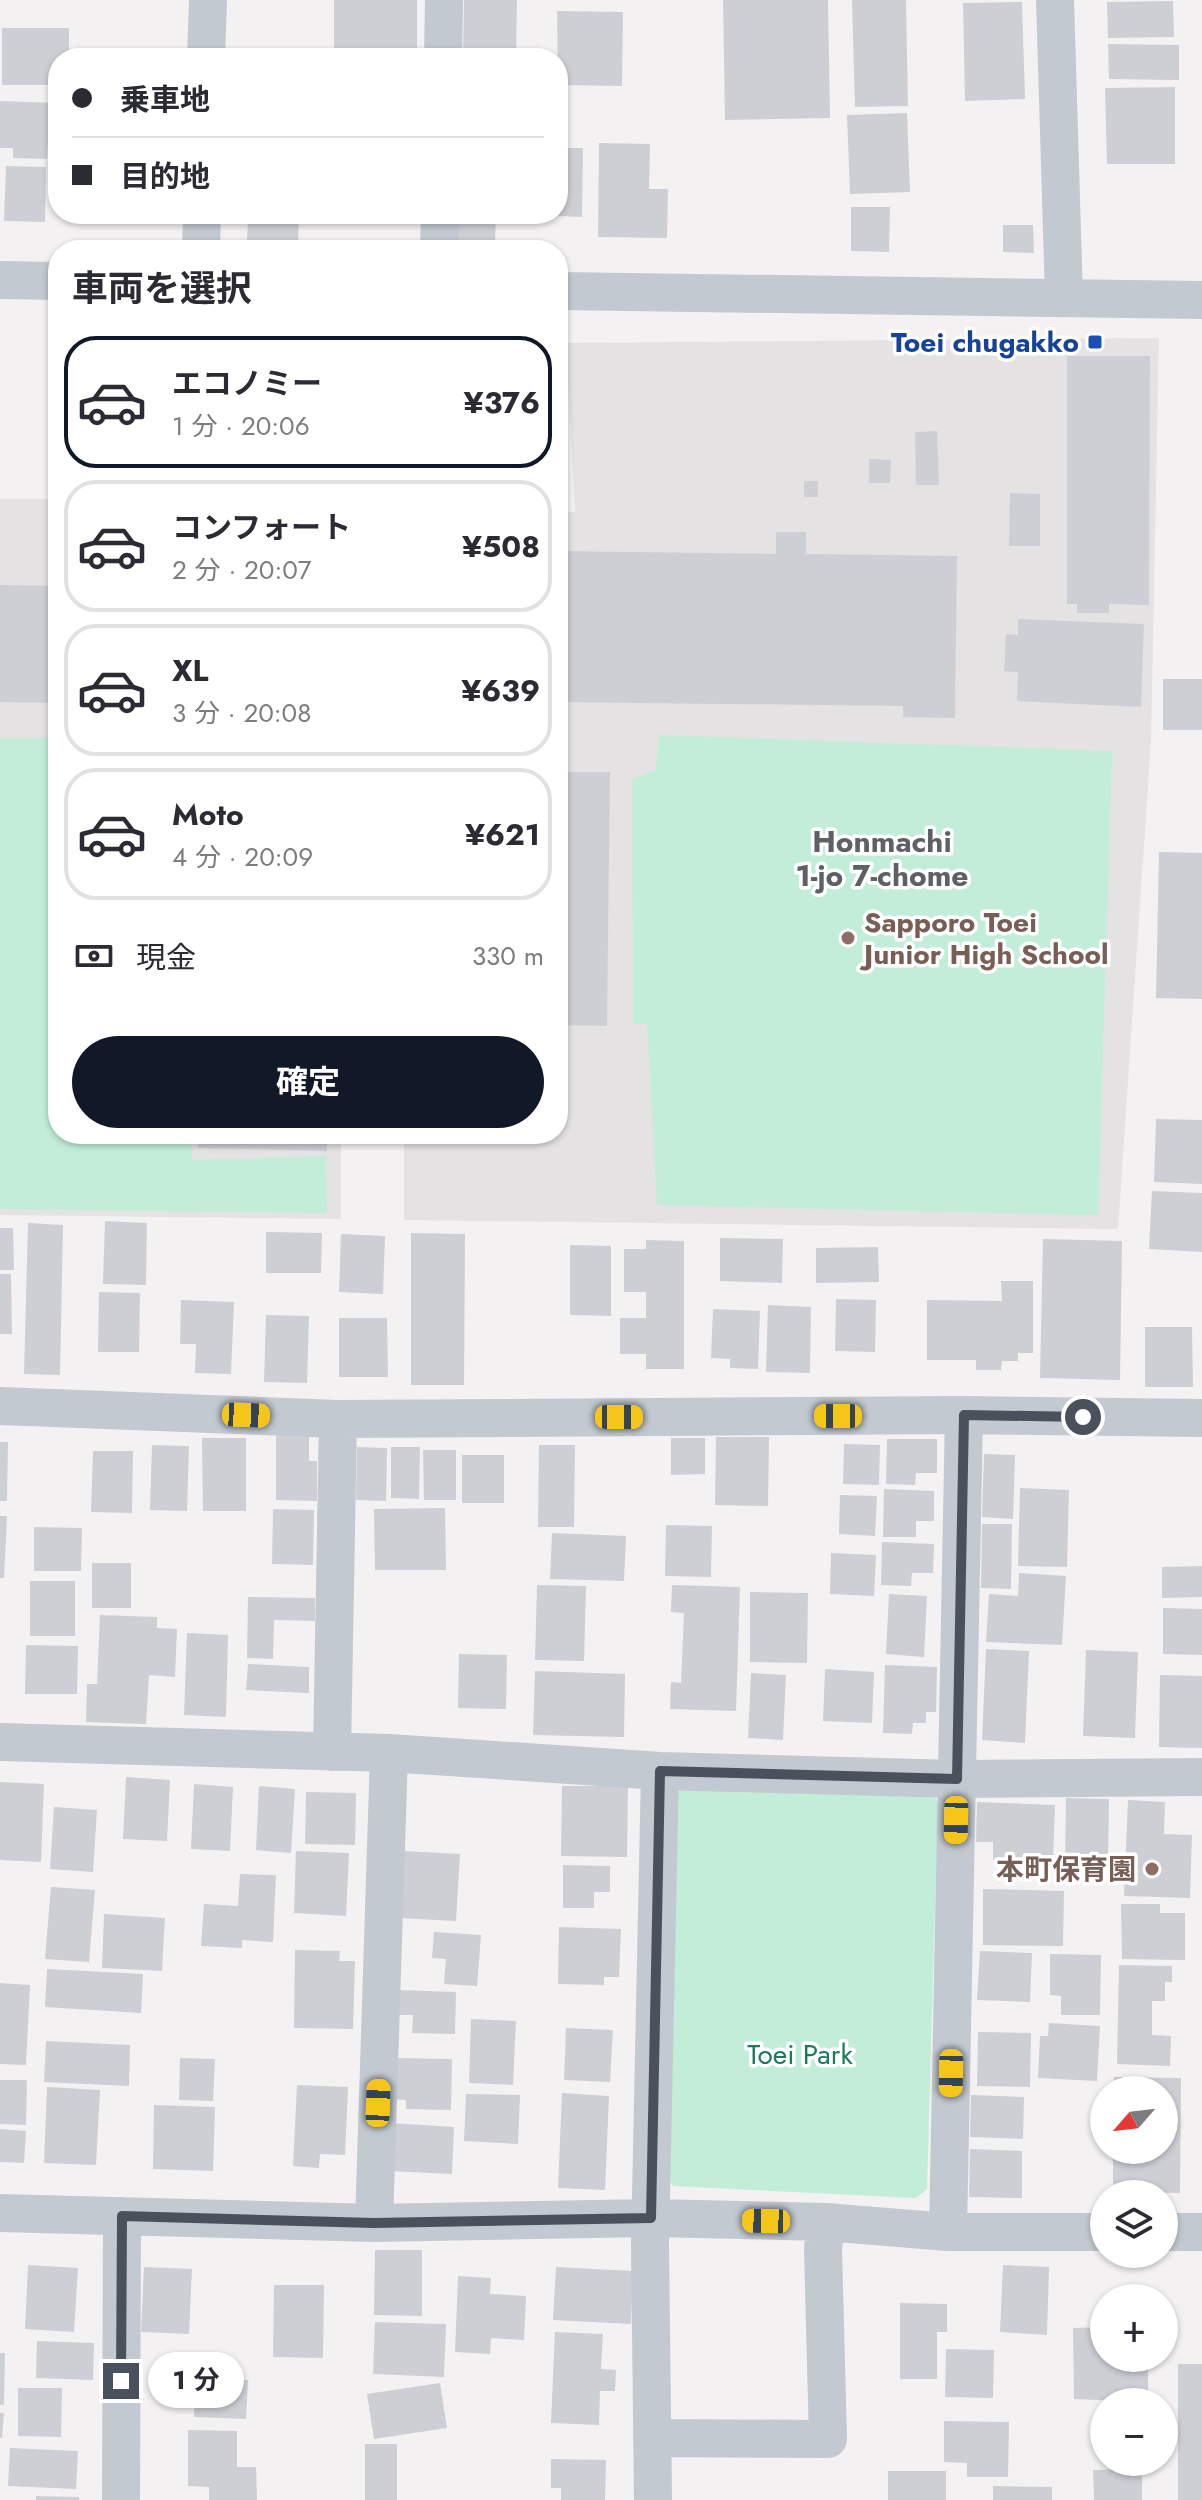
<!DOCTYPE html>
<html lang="ja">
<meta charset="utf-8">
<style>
:root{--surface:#fff;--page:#f7f7f7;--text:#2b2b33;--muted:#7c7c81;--line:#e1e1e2;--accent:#111827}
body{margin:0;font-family:Jost,"Noto Sans JP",sans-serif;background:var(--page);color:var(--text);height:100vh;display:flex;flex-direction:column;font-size:30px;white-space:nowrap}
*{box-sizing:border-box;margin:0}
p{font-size:26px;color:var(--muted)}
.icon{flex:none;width:44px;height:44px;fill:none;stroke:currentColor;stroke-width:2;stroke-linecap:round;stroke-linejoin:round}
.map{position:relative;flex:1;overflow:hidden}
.sheet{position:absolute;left:48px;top:240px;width:520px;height:904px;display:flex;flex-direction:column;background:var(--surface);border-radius:32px;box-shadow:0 2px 6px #0004}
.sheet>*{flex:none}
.banner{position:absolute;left:48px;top:48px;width:520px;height:176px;border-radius:32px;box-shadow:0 2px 6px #0004;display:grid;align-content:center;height:176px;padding:0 24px;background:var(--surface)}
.needle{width:52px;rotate:242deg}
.controls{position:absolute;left:1090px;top:2076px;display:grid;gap:16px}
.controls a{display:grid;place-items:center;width:88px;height:88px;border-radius:50%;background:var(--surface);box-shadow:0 2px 6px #0004;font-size:40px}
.end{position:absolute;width:36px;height:36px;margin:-18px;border:10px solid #49515d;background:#fff;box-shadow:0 0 0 4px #fff}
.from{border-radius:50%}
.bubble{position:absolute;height:56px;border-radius:28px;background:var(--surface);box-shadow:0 2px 6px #0004;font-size:26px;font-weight:700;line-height:56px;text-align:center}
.car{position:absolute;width:24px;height:48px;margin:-24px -12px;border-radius:10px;box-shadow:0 0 6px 2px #0007;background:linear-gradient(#f5c518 24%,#345 0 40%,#f5c518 0 76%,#345 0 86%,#f5c518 0)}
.banner b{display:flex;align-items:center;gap:28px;height:76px;font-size:30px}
.banner b+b{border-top:2px solid var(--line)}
.banner i{width:20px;height:20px;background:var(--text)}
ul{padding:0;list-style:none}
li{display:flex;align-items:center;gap:24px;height:132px;margin:0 16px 12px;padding:0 8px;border:4px solid var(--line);border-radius:32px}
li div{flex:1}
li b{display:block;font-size:30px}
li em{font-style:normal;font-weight:700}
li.current{border-color:var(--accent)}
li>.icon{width:72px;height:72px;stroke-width:1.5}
h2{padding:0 24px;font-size:36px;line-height:96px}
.pay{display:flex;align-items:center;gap:20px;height:88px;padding:0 24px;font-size:30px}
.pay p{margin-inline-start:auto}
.button{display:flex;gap:16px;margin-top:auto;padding:16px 24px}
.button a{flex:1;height:92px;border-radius:48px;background:var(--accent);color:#fff;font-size:32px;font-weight:700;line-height:92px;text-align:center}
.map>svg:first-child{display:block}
</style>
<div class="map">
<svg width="1202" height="2500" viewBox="0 0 1202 2500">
<rect width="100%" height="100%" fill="#f3f1f1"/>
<!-- education -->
<path fill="#e4e2e2" d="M1159,338L1151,741L1118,1229L404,1220V1134H558V513L575,512L566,343Z
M55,349H58V1134H341V1219L0,1215V499H55Z"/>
<!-- green -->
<path fill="#c2edd9" d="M659,735L1112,751L1098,1215L657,1205L647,1024H633L632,779L656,770Z
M0,738H58V1134H191L192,1160L326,1156L327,1213L0,1209Z
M691,1785L934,1794L938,1803L927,2189L916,2198L673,2186L664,2172L677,1793Z"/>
<!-- building -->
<path fill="#cecfd5" d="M334,0H417V58H334Z
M464,0H517L516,58H463Z
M723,0H828L830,118L725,120Z
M852,0H906L908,106L855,107Z
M1173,1L1174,37L1108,38L1107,2Z
M1022,2L1025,99L965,101L963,3Z
M557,11L623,12L622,86L558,85Z
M2,28H69V58H58V85H2Z
M1108,44L1179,45V80L1109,79Z
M1175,87V164H1107L1105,88Z
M0,101L58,103V141H48L47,159L13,158V148H0Z
M907,113L910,192L850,194L847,115Z
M599,143L650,144L649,189H668L667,238L598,237Z
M558,148H583L582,217L558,216Z
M6,166L46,167L45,222L4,221Z
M851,207H890L889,252L851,251Z
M231,214H299L298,243L247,240L248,223H231Z
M453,214H496L495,242L453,241Z
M1003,225H1033L1034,253L1003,252Z
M1067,356H1150L1149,605L1109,604V613H1077V604H1067Z
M937,431L939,485H916L915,432Z
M869,459L891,460L890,483H869Z
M804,481H818V497H804Z
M1010,493L1040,494V546H1009Z
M776,532H806V554L957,556L955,718L903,717V706L558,702V551L776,554Z
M0,585L58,586V703L0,702Z
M1018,619L1144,624L1141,707L1017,701L1018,672L1004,671L1006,634L1018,635Z
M1163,679H1202V730H1163Z
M558,772H610L607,1026L558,1025Z
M1159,852L1202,853V999L1156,998Z
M1156,1119L1202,1120V1184L1154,1182Z
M199,1134H327V1151L198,1148Z
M1152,1191L1202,1193V1252L1149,1249Z
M105,1221L147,1223L146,1285L103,1284Z
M28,1223L63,1225L60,1375L24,1374Z
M0,1228H13L14,1270H0Z
M266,1232L322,1233L321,1273H266Z
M411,1233L465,1234L464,1385H411Z
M341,1234L385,1236L383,1294L339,1292Z
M720,1238L783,1239L782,1283L720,1281Z
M1043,1239L1122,1241L1120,1380L1040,1378Z
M646,1240L684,1241V1369H646V1354H620V1318H646V1292H624V1249H646Z
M570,1245L611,1246V1316L570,1315Z
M878,1247L879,1282L816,1283V1248Z
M0,1274H11L12,1334H0Z
M1001,1281H1033V1353H1018V1361H1002L1001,1370H976V1360H927V1300L1002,1301Z
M99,1292L140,1293L139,1352H98Z
M836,1299L876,1300L875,1352L835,1351Z
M181,1300L234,1302L231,1374L195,1373L196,1344H180Z
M768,1305L811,1307L810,1373L766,1372Z
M713,1309L760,1311L758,1369L730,1368V1359L711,1358Z
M266,1315L309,1316L307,1383L264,1382Z
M339,1318H387L388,1377H339Z
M1145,1327H1192L1193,1387H1145Z
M276,1436H309V1461H317V1501L276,1500Z
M716,1437H769L768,1506L715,1505Z
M202,1438H246V1511H203Z
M671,1438H705V1474L671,1475Z
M887,1439H937V1473H916L915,1485L886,1484Z
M0,1442H8L7,1501H0Z
M844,1444L880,1445L879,1485L843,1484Z
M152,1445L189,1446L187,1511L150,1510Z
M539,1445H575L574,1527H538Z
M357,1447L387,1448L386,1501L356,1500Z
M391,1447H420L419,1499L391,1498Z
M423,1450H456V1500H424Z
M93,1451H133L132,1513L91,1512Z
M984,1454L1015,1455L1013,1519L982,1517Z
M462,1455H504V1503H462Z
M1020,1488L1069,1490L1067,1567L1018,1566Z
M884,1489L934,1491V1521H916V1537H883Z
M840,1495L877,1496L875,1536L839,1534Z
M445,1508L446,1570H375L374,1509Z
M273,1509L314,1510L313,1565L272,1564Z
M0,1516H7L4,1578H0Z
M982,1524H1012L1011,1589L981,1588Z
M666,1525L712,1526L711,1577L665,1576Z
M34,1527L82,1528L81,1571H34Z
M552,1533L626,1536L624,1581L550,1579Z
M882,1542L934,1544L933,1573H912L911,1586L881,1585Z
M831,1553L876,1555L874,1596L830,1594Z
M92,1563H131V1608H92Z
M1202,1566V1597L1162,1598V1567Z
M1019,1573L1066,1576L1062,1645L986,1642L989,1594L1018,1596Z
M30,1581H75V1636H30Z
M537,1585L586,1586L584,1661L535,1660Z
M672,1585L740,1587L736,1711L670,1709L671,1682L681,1683L684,1613L671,1612Z
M750,1592L808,1593L807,1663L750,1662Z
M889,1594L927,1596L924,1657L886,1654Z
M248,1597L315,1598V1621L274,1620L273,1659L247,1658Z
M1163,1608L1202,1609V1655L1163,1654Z
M100,1615L157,1617V1628L177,1629L175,1677L149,1675L146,1724L86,1722L87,1684H97Z
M187,1633L228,1635L226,1717L184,1715Z
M26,1645L78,1646L77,1694H25Z
M986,1649L1029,1651L1025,1743L982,1740Z
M1086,1650L1138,1652L1135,1738L1083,1736Z
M459,1654L507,1655L506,1709L458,1708Z
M248,1664L309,1667V1693L246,1690Z
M885,1665L937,1667L936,1712H926V1723H913L912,1734L883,1733Z
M825,1669L874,1672L872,1723L823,1721Z
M535,1671L625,1674L624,1737L533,1735Z
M751,1673L786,1675L783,1740L748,1738Z
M1160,1675L1202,1676V1748L1159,1747Z
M126,1777L170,1780L167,1841L123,1839Z
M0,1782L44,1784L41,1862L0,1860Z
M194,1784L233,1787L230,1851L191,1849Z
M259,1786L295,1789L291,1853L256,1850Z
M562,1786H628L627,1857L561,1856Z
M306,1792L356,1793L355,1845L305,1844Z
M1066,1798L1109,1799L1108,1866L1065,1864Z
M1128,1800L1165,1802L1164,1834L1192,1835L1190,1898L1124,1896Z
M977,1802L1055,1805L1053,1861L993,1860V1842H976Z
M54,1807L97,1810L93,1872L50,1869Z
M296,1851L349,1853L346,1916L294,1913Z
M403,1851L460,1854L456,1921L399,1918Z
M563,1865L610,1866V1892H594V1908H563Z
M240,1874L276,1875L273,1942L242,1940V1948L201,1946L204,1904L238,1906Z
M51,1887L95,1890L89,1962L45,1959Z
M983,1889L1064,1891L1063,1946L983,1945Z
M1121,1904H1160V1913H1185V1960L1122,1959Z
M104,1914L165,1918L162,1971L102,1968Z
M559,1927L621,1929L619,1977H604V1985L558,1984Z
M434,1932L481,1935L477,1986L444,1984L446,1959L432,1958Z
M295,1950L340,1951L339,1961H355L353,2029L294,2028Z
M980,1951L1032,1953L1030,2002L977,2000Z
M1050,1954L1101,1955L1100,2015H1061V1996L1050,1995Z
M1119,1965L1172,1966V1982H1165V2001H1152V2035L1171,2036L1170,2066L1117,2064Z
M47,1969L143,1974L141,2013L45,2007Z
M0,1983L30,1985L26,2065L0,2064Z
M397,1990L456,1992L455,2034L412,2033L413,2015H397Z
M471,2019L516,2021L513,2085L469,2083Z
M1049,2023L1100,2026L1097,2081L1038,2078L1040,2036H1048Z
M566,2028L613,2030L610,2082L564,2080Z
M978,2032L1031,2033L1030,2087L977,2086Z
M46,2041L130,2045L129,2086L44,2082Z
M180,2058L215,2059L213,2101L179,2100Z
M392,2058L452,2059L451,2110L406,2109V2100L391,2099Z
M1114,2077L1181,2078L1180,2193L1113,2192V2150H1164V2090H1114Z
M0,2080H27L26,2125L0,2124Z
M297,2085L348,2087L345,2155L320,2154L319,2168L293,2166Z
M47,2087L100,2090L96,2165L44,2163Z
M562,2093L609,2096L605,2190L558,2188Z
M466,2094L520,2095L518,2144L464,2141Z
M971,2095L1024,2097L1023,2139L970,2137Z
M154,2105L215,2107L213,2171L153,2169Z
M391,2123L454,2127L452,2174L388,2171Z
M0,2129L26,2131L24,2163L0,2162Z
M970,2149L1022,2151V2198L969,2197Z
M375,2250H422V2316L374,2315Z
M28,2265L78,2268L74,2332L25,2329Z
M1003,2265L1049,2267L1047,2335L1000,2332Z
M144,2267L192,2269L189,2334L141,2332Z
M556,2267L633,2271L631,2324L553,2320Z
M458,2276L491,2278L490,2294L526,2296L524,2340L491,2338L490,2354L455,2352Z
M274,2285H324L323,2358L273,2357Z
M900,2303L947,2304V2332H937V2379H900Z
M375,2322L446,2324L444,2377L373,2374Z
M1104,2327V2358H1123V2362H1148V2402L1074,2399L1073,2328Z
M555,2332L603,2334L601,2369L616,2370L615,2391H600L599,2425L551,2423Z
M37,2341L94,2343L93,2380L36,2378Z
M946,2349L994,2350L993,2398L945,2397Z
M0,2353H5L4,2405H0Z
M1178,2364H1202V2500H1178Z
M196,2378L248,2380L246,2419L194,2417Z
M440,2383L447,2428L374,2439L367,2394Z
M18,2388H62L61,2437L18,2436Z
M0,2413H4L2,2438H0Z
M944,2421L1009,2422L1008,2477H967V2463L944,2462Z
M188,2430L237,2431V2467H256L257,2500H209V2487L188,2486Z
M365,2444H397V2500H365Z
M10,2448L78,2451L76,2489L8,2486Z
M551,2459L606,2460L605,2500H561V2488H551Z
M1142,2469V2500H1094L1093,2470Z
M888,2471H946V2500H888Z
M993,2486L1052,2487V2500H993Z
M36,2496L79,2497V2500H36Z"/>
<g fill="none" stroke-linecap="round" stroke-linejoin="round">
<!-- minor -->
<path stroke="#c2c9d1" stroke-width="38" d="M1055,0L1064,298
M206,58L208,0
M443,58L444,0
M201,250L202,214
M439,250L440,214
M0,280L58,281
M558,291L1202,300
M0,1406L338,1419L964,1415L1202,1418
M0,1742L389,1753L660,1771L957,1779L1202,1777
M332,1752L338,1419
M0,2213L374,2223L651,2218L826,2222L948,2232H1104
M374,2223L389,1753
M948,2232L964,1415
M1164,2232H1202
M652,2438L828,2439L823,2249L826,2222
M121,2500L122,2216
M653,2500L650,2244L660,1771"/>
</g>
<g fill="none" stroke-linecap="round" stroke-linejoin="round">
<!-- route -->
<path stroke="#49515d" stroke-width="10" d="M121,2381L122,2216L374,2223L651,2218L660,1771L957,1779L964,1415L1083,1417"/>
</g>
<!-- markers -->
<rect fill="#1a4fb4" stroke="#fff" stroke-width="3" x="1087" y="334" width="16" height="16" rx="4"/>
<g fill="#8d6e63" stroke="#fff" stroke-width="3">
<circle cx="848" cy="938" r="8"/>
<circle cx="1152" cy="1869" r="8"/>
</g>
<g text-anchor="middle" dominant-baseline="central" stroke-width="7" stroke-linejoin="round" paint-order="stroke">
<!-- transit labels -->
<g font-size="28" font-weight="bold" fill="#164399" stroke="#fff" text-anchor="end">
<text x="1079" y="342">Toei chugakko</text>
</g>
<!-- education labels -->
<g font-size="28" font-weight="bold" fill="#785e54" stroke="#fff" text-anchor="start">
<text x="864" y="922">Sapporo Toei<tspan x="864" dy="32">Junior High School</tspan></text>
<text x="1136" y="1869" text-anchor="end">本町保育園</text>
</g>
<!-- park labels -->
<g font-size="28" fill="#1d7b59" stroke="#fff">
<text x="800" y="2054">Toei Park</text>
</g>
<!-- neighbourhood labels -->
<g font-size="30" font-weight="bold" fill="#5d6065" stroke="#fff">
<text x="882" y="841">Honmachi<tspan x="882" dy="34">1-jo 7-chome</tspan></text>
</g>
</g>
</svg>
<div class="controls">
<a><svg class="needle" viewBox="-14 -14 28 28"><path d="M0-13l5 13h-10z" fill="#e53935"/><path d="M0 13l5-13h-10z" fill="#7c7c81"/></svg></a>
<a><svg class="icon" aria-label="layers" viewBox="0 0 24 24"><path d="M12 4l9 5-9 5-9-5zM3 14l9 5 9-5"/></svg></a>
<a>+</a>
<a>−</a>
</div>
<i class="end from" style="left:1083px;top:1417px"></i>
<i class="end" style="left:121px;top:2381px"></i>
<div class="bubble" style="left:148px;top:2352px;width:96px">1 分</div>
<i class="car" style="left:246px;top:1415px;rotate:92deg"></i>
<i class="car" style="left:838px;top:1416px;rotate:270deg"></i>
<i class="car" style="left:619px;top:1417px;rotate:90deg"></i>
<i class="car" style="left:956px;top:1820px;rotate:181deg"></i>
<i class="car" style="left:951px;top:2073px;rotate:181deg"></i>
<i class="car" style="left:378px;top:2103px;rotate:2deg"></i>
<i class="car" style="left:766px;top:2221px;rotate:271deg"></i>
<div class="banner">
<b><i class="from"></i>乗車地</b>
<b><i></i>目的地</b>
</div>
<section class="sheet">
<h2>車両を選択</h2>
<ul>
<li class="current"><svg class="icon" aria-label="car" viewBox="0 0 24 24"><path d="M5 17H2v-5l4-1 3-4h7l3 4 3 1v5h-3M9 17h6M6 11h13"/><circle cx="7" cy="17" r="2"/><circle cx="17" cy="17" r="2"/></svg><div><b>エコノミー</b><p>1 分 · 20:06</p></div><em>¥376</em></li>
<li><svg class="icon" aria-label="car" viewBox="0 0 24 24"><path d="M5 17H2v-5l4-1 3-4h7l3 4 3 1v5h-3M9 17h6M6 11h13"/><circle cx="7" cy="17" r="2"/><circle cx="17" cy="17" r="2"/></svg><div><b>コンフォート</b><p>2 分 · 20:07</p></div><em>¥508</em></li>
<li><svg class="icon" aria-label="car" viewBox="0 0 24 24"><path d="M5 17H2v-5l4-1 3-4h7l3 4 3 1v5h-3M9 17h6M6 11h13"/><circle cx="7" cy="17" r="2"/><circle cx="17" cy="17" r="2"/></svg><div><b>XL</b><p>3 分 · 20:08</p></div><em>¥639</em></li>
<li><svg class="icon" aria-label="car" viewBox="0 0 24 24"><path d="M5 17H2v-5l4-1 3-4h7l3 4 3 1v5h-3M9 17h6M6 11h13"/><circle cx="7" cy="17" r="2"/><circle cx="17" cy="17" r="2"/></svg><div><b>Moto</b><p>4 分 · 20:09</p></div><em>¥621</em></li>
</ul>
<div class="pay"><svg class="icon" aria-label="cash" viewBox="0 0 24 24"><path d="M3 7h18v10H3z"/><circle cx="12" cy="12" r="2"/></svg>現金<p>330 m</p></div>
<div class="button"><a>確定</a></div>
</section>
</div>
